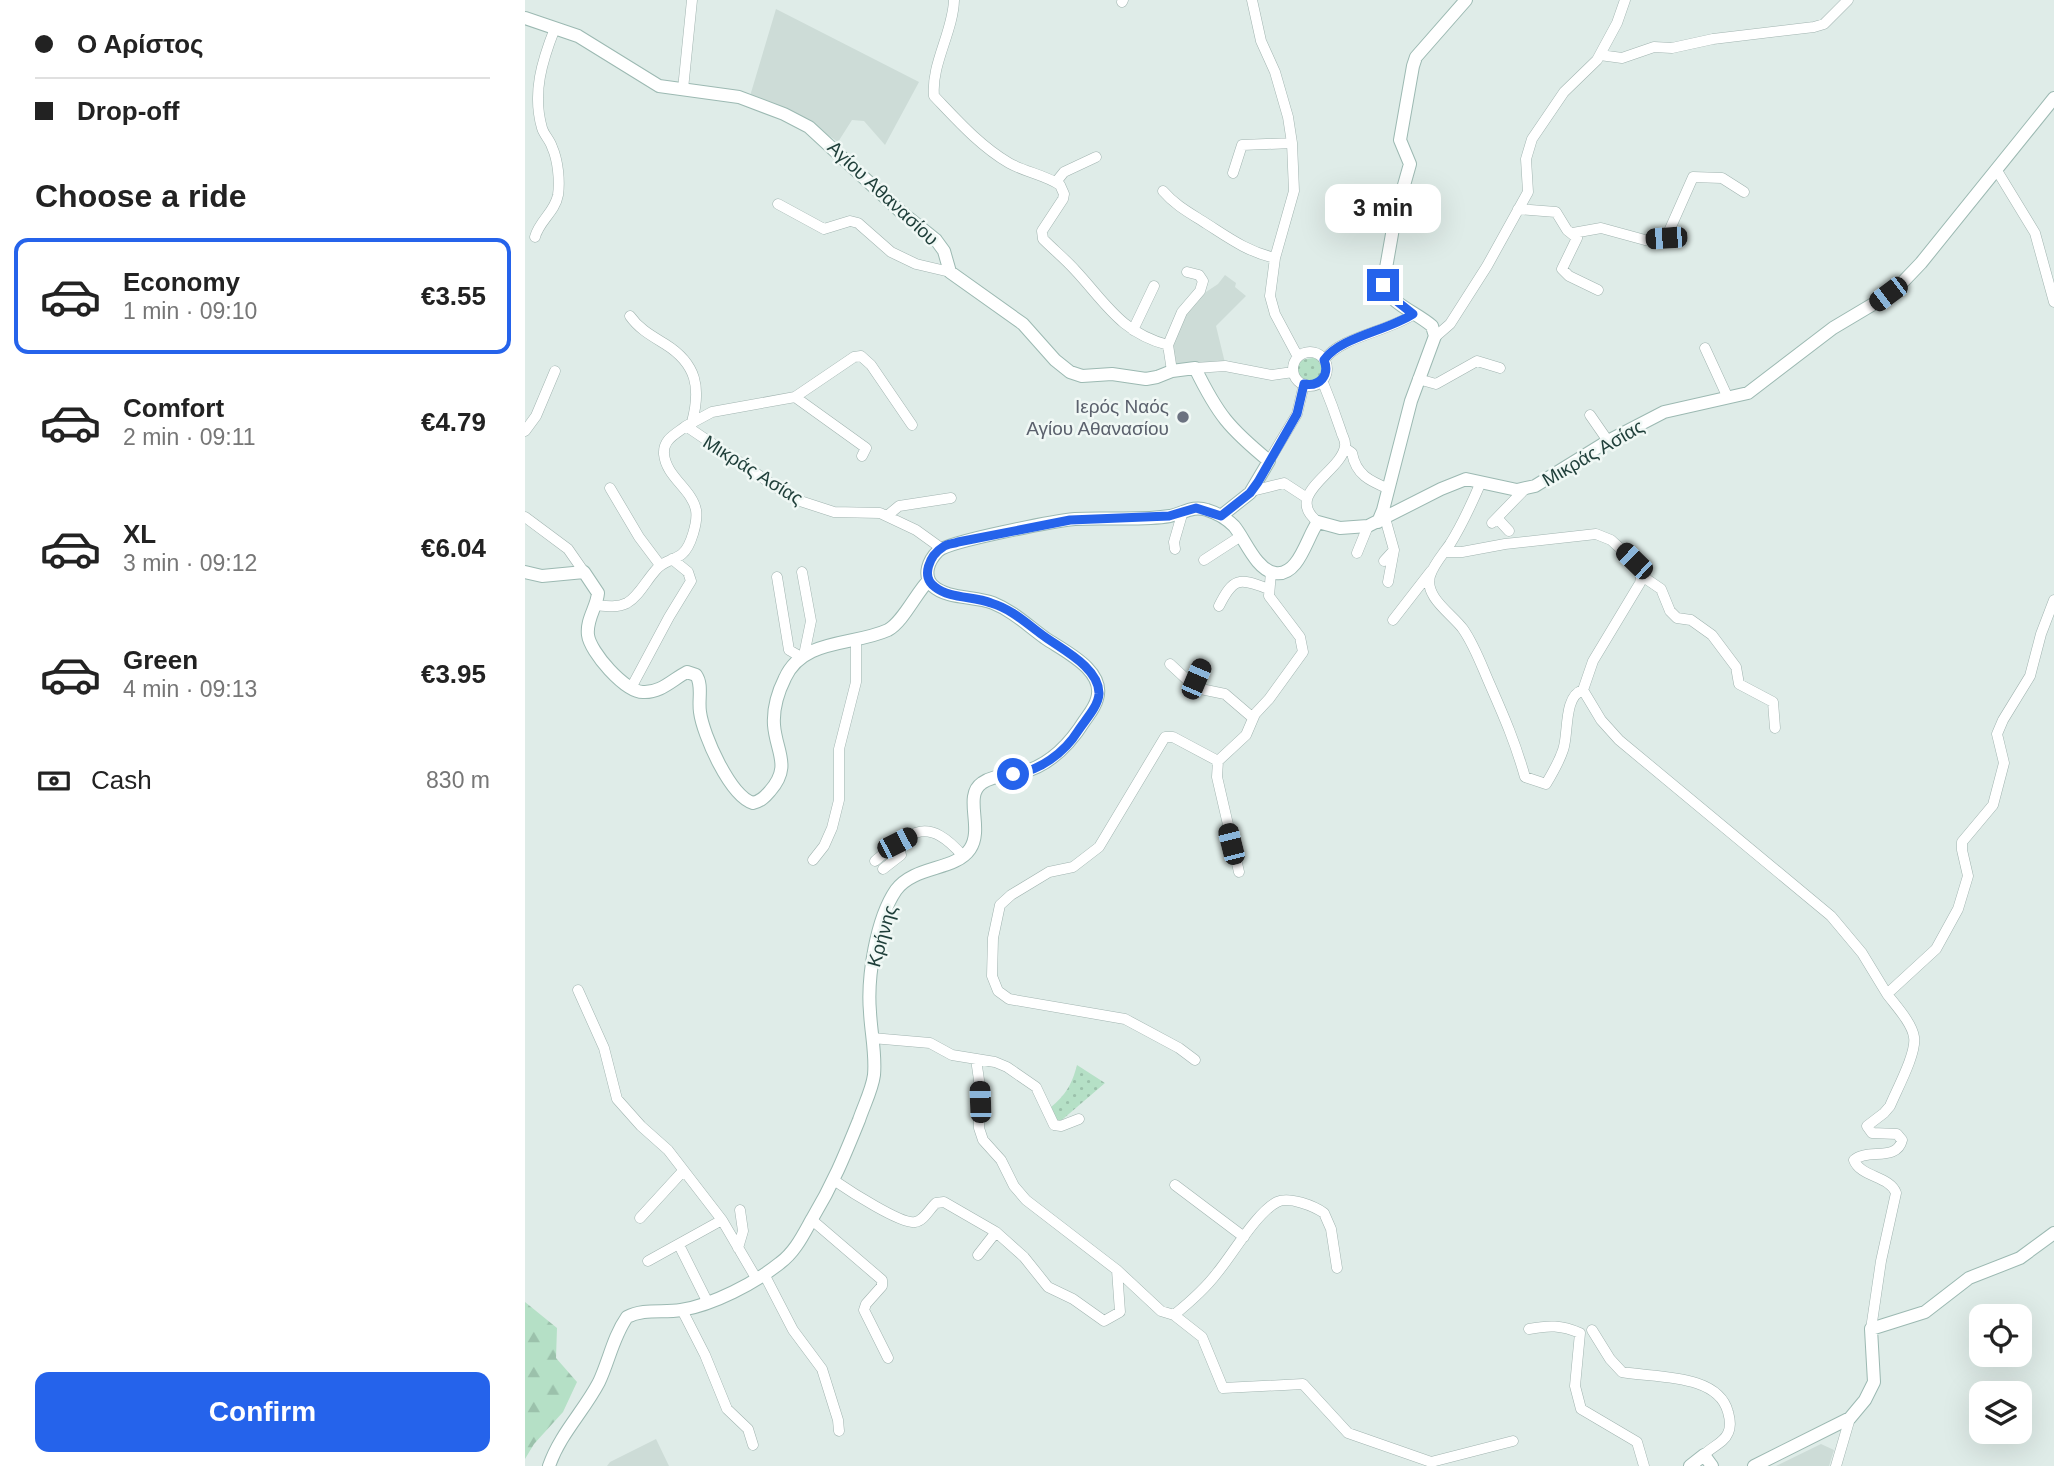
<!DOCTYPE html>
<meta charset="utf-8">
<style>
:root{--surface:#fff;--page:#f2f2f2;--text:#222;--muted:#767676;--line:#e0e0e0;--accent:#2563eb}
body{margin:0;font-family:Helvetica,sans-serif;background:var(--page);color:var(--text);height:100vh;display:flex;flex-direction:column;font-size:26px;white-space:nowrap}
*{box-sizing:border-box;margin:0}
p{font-size:23px;color:var(--muted)}
.icon{flex:none;width:38px;height:38px;fill:none;stroke:currentColor;stroke-width:2;stroke-linecap:round;stroke-linejoin:round}
.map{position:relative;flex:1;overflow:hidden}
.details{display:flex;flex-direction:column;background:var(--surface);width:525px}
.details>*{flex:none}
.top-card{display:grid;align-content:center;height:154px;padding:0 35px;background:var(--surface)}
.controls{position:absolute;left:1444px;top:1304px;display:grid;gap:14px}
.controls a{display:grid;place-items:center;width:63px;height:63px;border-radius:14px;background:var(--surface);box-shadow:0 7px 28px #0002;font-size:35px}
.end{position:absolute;width:32px;height:32px;margin:-16px;border:9px solid #2563eb;background:#fff;box-shadow:0 0 0 4px #fff}
.from{border-radius:50%}
.bubble{position:absolute;height:49px;border-radius:14px;background:var(--surface);box-shadow:0 7px 28px #0002;font-size:23px;font-weight:700;line-height:49px;text-align:center}
.car{position:absolute;width:21px;height:42px;margin:-21px -10px;border-radius:9px;box-shadow:0 0 5px 2px #0007;background:linear-gradient(#222 24%,#8ab4d8 0 40%,#222 0 76%,#8ab4d8 0 86%,#222 0)}
.top-card b{display:flex;align-items:center;gap:24px;height:66px;font-size:26px}
.top-card b+b{border-top:2px solid var(--line)}
.top-card i{width:18px;height:18px;background:var(--text)}
ul{padding:0;list-style:none}
li{display:flex;align-items:center;gap:21px;height:116px;margin:0 14px 10px;padding:0 21px;border:4px solid transparent;border-radius:14px}
li div{flex:1}
li b{display:block;font-size:26px}
li em{font-style:normal;font-weight:700}
li.selected{border-color:var(--accent)}
li>.icon{width:63px;height:63px;stroke-width:1.5}
h2{padding:0 35px;font-size:32px;line-height:84px}
.pay{display:flex;align-items:center;gap:18px;height:77px;padding:0 35px;font-size:26px}
.pay p{margin-inline-start:auto}
.primary-button{display:flex;gap:14px;margin-top:auto;padding:14px 35px}
.primary-button a{flex:1;height:80px;border-radius:14px;background:var(--accent);color:#fff;font-size:28px;font-weight:700;line-height:80px;text-align:center}
main{display:flex;flex:1;min-height:0}
.map>svg:first-child{display:block}
</style>
<main>
<section class="details">
<div class="top-card">
<b><i class="from"></i>Ο Αρίστος</b>
<b><i></i>Drop-off</b>
</div>
<h2>Choose a ride</h2>
<ul>
<li class="selected"><svg class="icon" aria-label="car" viewBox="0 0 24 24"><path d="M5 17H2v-5l4-1 3-4h7l3 4 3 1v5h-3M9 17h6M6 11h13"/><circle cx="7" cy="17" r="2"/><circle cx="17" cy="17" r="2"/></svg><div><b>Economy</b><p>1 min · 09:10</p></div><em>€3.55</em></li>
<li><svg class="icon" aria-label="car" viewBox="0 0 24 24"><path d="M5 17H2v-5l4-1 3-4h7l3 4 3 1v5h-3M9 17h6M6 11h13"/><circle cx="7" cy="17" r="2"/><circle cx="17" cy="17" r="2"/></svg><div><b>Comfort</b><p>2 min · 09:11</p></div><em>€4.79</em></li>
<li><svg class="icon" aria-label="car" viewBox="0 0 24 24"><path d="M5 17H2v-5l4-1 3-4h7l3 4 3 1v5h-3M9 17h6M6 11h13"/><circle cx="7" cy="17" r="2"/><circle cx="17" cy="17" r="2"/></svg><div><b>XL</b><p>3 min · 09:12</p></div><em>€6.04</em></li>
<li><svg class="icon" aria-label="car" viewBox="0 0 24 24"><path d="M5 17H2v-5l4-1 3-4h7l3 4 3 1v5h-3M9 17h6M6 11h13"/><circle cx="7" cy="17" r="2"/><circle cx="17" cy="17" r="2"/></svg><div><b>Green</b><p>4 min · 09:13</p></div><em>€3.95</em></li>
</ul>
<div class="pay"><svg class="icon" aria-label="cash" viewBox="0 0 24 24"><path d="M3 7h18v10H3z"/><circle cx="12" cy="12" r="2"/></svg>Cash<p>830 m</p></div>
<div class="primary-button"><a>Confirm</a></div>
</section>
<div class="map">
<svg width="1529" height="1466" viewBox="0 0 1529 1466">
<defs>
<pattern id="grass-dots" width="8" height="8" patternUnits="userSpaceOnUse" patternTransform="scale(1.75)"><rect width="8" height="8" fill="#b5e0c6"/><path d="M2 2h.1M6 6h.1" fill="none" stroke="#9bc1ab" stroke-width="1.8" stroke-linecap="round"/></pattern>
<pattern id="forest-firs" width="22" height="20" patternUnits="userSpaceOnUse" patternTransform="scale(1.75)"><rect width="22" height="20" fill="#b5e0c6"/><path d="M5 1l3.5 6h-7zM16 11l3.5 6h-7z" fill="#9bc1ab"/></pattern>
</defs>
<rect width="100%" height="100%" fill="#dfece8"/>
<!-- built -->
<path fill="#cddcd7" d="M251,9L394,82L360,145L339,121L327,120L313,142L280,119L225,96Z
M700,275L711,283L710,287L721,296L691,326L701,367L651,371L646,342L655,318L675,296L693,284Z
M131,1439L144,1466H82L85,1462Z
M1296,1444L1309,1450L1304,1466H1251Z"/>
<!-- grass -->
<path fill="url(#grass-dots)" d="M788,358L795,359L798,374C788,384 776,386 770,371C771,360 779,359 788,358Z
M552,1065L580,1083L531,1125L525,1108C541,1095 547,1084 552,1065Z"/>
<!-- forest -->
<path fill="url(#forest-firs)" d="M0,1302L32,1328L31,1358L52,1382L38,1412L9,1444L0,1459Z"/>
<g fill="none" stroke-linecap="round" stroke-linejoin="round">
<!-- street casing -->
<g stroke="#a1b4b0" stroke-width="11">
<path id="street" d="M429,0C428,32 406,64 409,96C432,120 455,146 484,163C500,172 520,175 535,185L539,194L538,199L517,231L518,239C529,250 540,259 550,270C580,302 596,333 643,345L647,371
M727,0L736,41L750,72L763,117L767,143L769,191L750,258L745,296L750,314L773,357
M597,2L598,0
M1075,55L1097,58L1129,47L1147,48L1188,39L1289,27L1299,24L1323,0
M158,89L167,0
M1471,169L1510,233L1529,302
M708,173L717,145L767,143
M531,182L539,172L571,157
M638,191C651,206 665,213 682,224C704,238 723,252 750,258
M253,204L299,229L325,221L333,223L366,252L391,264L425,272
M993,209L1031,212L1042,230L1052,238L1037,269L1044,276L1073,290
M1048,233L1076,228L1120,240L1141,238L1168,177L1197,178L1219,192
M10,237C14,221 30,212 33,195C35,181 33,160 27,147C25,140 19,135 17,128C7,93 17,61 30,28
M105,316C114,329 127,336 140,344C172,364 176,388 167,422
M608,330L629,286
M910,337L925,324L962,266L1003,192L1001,159L1007,139L1039,92L1072,60L1092,23L1100,0
M643,345L657,312L675,291L678,281L674,275L662,272
M1180,348L1203,398
M768 369a17 17 0 1 1 34 0a17 17 0 1 1-34 0Z
M799,360C815,337 862,332 889,314
M670,368L700,366L747,375L768,372
M893,379L911,384L952,361L975,368
M270,397L341,448L337,456
M1065,415L1083,441
M387,425L346,365L336,356L329,357L270,397L187,412L161,426L269,499L309,512L355,513L391,530L416,548
M0,431L11,416L30,371
M820,448L827,453C831,475 845,481 864,489
M744,461L772,414L779,384
M85,488L114,537L135,565
M727,491L759,483L782,498
M362,516L374,506L426,498
M0,517L43,549L59,572
M972,518L984,531
M793,522C757,494 817,472 820,446C821,440 817,436 816,431C810,413 804,397 797,380
M967,523L1000,489
M650,549L649,542L658,511
M919,552H937L980,544L1071,534L1086,540L1109,561L1117,573L1115,583L1068,661L1058,690C1038,696 1044,734 1038,750C1034,762 1027,774 1021,784L1000,777C990,742 980,719 966,687C957,667 950,646 938,629C927,614 899,597 905,576C908,565 918,554 925,544C937,525 947,503 956,482
M832,553L843,526
M679,560L716,536
M859,561L869,550L860,518
M277,572L286,621L279,655
M1117,576L1136,589L1145,611L1152,618L1166,620L1187,635L1211,667L1214,684L1248,702L1250,728
M252,577L264,650L276,657
M863,582L869,550
M70,605C80,606 92,608 102,603C113,597 121,581 130,571C137,561 148,561 157,554C166,547 173,521 171,510C167,489 141,477 139,454C138,439 151,434 161,426
M694,606C708,578 714,577 743,589
M868,620L906,571
M645,664L671,688L700,694L728,718
M106,688L144,617L166,581L163,572L147,559
M671,688V679L677,664
M1058,690L1076,720L1094,740L1306,916L1337,953L1362,994
M693,761L692,777L714,872
M288,860L299,846L307,828L314,800V749L331,682V640
M350,861C386,831 402,815 438,856
M358,869L376,855L372,843
M53,990L79,1048L92,1099L116,1126L143,1150L197,1220L231,1278
M347,1038L405,1043L427,1055L470,1062L482,1067L511,1087L529,1125L536,1126L554,1119
M451,1059L454,1080V1128L458,1140L476,1160L489,1186L501,1200L592,1270L636,1311L649,1315C665,1302 680,1289 692,1273C707,1255 732,1212 752,1202C764,1196 789,1206 799,1213L806,1229L812,1268
M670,1060L654,1048L600,1019L484,999L473,991L467,976L468,938L475,905L486,895L524,872L548,867L574,847L640,737H648L693,761L721,735L730,714L744,699L778,652L775,637L744,596L746,572
M310,1181C323,1190 377,1225 390,1222C399,1221 405,1208 411,1203L419,1202L471,1232L499,1257L523,1287L548,1299L579,1321L595,1312L592,1270
M650,1185L719,1237
M115,1218L158,1171
M287,1220L357,1280V1286L341,1304L339,1310L363,1358
M154,1245L183,1303
M213,1248L218,1231L215,1210
M453,1255L471,1232
M123,1261L197,1220
M239,1274L268,1330L297,1369L313,1420L314,1431
M157,1310L180,1355L202,1409L223,1429L228,1445
M649,1315L677,1337L698,1388L778,1384L823,1433L906,1462L909,1466
M1004,1329C1024,1325 1036,1325 1055,1333L1050,1386L1056,1409L1112,1442L1119,1466
M1346,1329L1356,1261L1371,1193C1365,1176 1335,1177 1329,1160C1342,1148 1372,1162 1377,1140L1372,1134L1347,1133L1342,1126L1359,1113L1365,1106C1371,1091 1392,1053 1389,1037C1387,1023 1371,1006 1362,994L1411,949L1433,909L1443,876L1437,850V842L1468,805L1479,763L1472,734L1478,720L1505,676L1516,634L1529,600
M1067,1330L1085,1359L1097,1372C1129,1378 1193,1373 1203,1412C1205,1419 1206,1427 1203,1433C1199,1443 1186,1447 1179,1455
M906,1462L988,1441
M1311,1466L1325,1418"/>
</g>
<!-- secondary casing -->
<g stroke="#9cb9b2" stroke-width="14">
<path id="secondary" d="M0,18L53,36L134,86L214,97L259,114L284,127L375,211L411,240L419,251L425,272L498,324L530,360L545,372L557,376L587,374L621,379L632,377L647,371L670,368C693,415 704,428 744,461L725,493L696,516
M853,522L858,510L886,401L910,336L907,326C891,312 867,305 858,285L870,217L885,164L875,140L888,66L891,57L941,0
M0,572L17,576L59,572L73,593C72,607 61,619 63,635C65,652 100,692 118,692C136,693 148,679 162,672L171,675C178,685 173,699 175,712C178,735 205,796 228,803C236,801 240,797 245,791C267,766 251,752 249,725C248,710 253,692 260,678C278,638 328,646 363,630C378,622 391,593 404,580
M24,1466C35,1434 59,1411 74,1382C84,1361 88,1337 102,1317C119,1308 138,1313 156,1310C188,1305 230,1283 255,1263C270,1252 278,1235 287,1219C308,1184 319,1157 334,1120C339,1105 347,1090 349,1075C351,1054 346,1033 345,1012C342,978 351,919 371,890C390,865 430,871 445,849C459,828 438,796 457,783C468,775 483,776 495,773C525,766 545,744 560,720C565,713 570,707 572,699C581,670 539,651 520,638C502,625 488,611 468,603C450,596 422,599 408,586C397,575 404,560 413,551C424,541 530,521 550,519C582,517 614,521 645,516C659,513 668,505 682,510C692,513 702,519 709,526C720,539 731,570 750,573C774,577 782,536 793,522L815,528L843,526L916,489L941,479L992,490L1010,486L1083,441L1139,412L1223,393L1308,328L1350,303L1375,285L1396,263L1529,98
M1165,1466L1179,1455L1187,1466
M1229,1466L1325,1418L1340,1400L1349,1382L1346,1329L1400,1312L1444,1278L1495,1258L1529,1233"/>
</g>
<!-- street -->
<use href="#street" stroke="#fff" stroke-width="10"/>
<!-- secondary -->
<use href="#secondary" stroke="#fff" stroke-width="12"/>
</g>
<g fill="none" stroke-linecap="round" stroke-linejoin="round">
<!-- route -->
<path stroke="#2563eb" stroke-width="9" d="M488,774C514,772 540,752 553,731C560,720 573,707 574,694C575,667 534,648 516,634C500,622 486,609 466,603C449,596 425,599 410,587C395,577 405,555 418,547C422,544 428,544 433,542L545,520L644,516L671,508L696,516L725,493L733,482L772,414L779,384C795,387 805,375 799,360C815,337 862,331 888,314L864,295L858,285"/>
</g>
<!-- markers -->
<circle fill="#6b7280" stroke="#f0f8f5" stroke-width="2.5" cx="658" cy="417" r="7"/>
<g text-anchor="middle" dominant-baseline="central" stroke-width="5" stroke-linejoin="round" paint-order="stroke">
<!-- street labels -->
<g font-size="19" fill="#1e3e39" stroke="#f0f8f5">
<text transform="translate(358 193) rotate(43)">Αγίου Αθανασίου</text>
<text transform="translate(1068 453) rotate(-30)">Μικράς Ασίας</text>
<text transform="translate(228 470) rotate(32)">Μικράς Ασίας</text>
<text transform="translate(357 936) rotate(-74)">Κρήνης</text>
</g>
<!-- worship labels -->
<g font-size="19" fill="#5b616d" stroke="#f0f8f5" text-anchor="end">
<text x="644" y="406">Ιερός Ναός<tspan x="644" dy="22">Αγίου Αθανασίου</tspan></text>
</g>
</g>
</svg>
<div class="controls">
<a><svg class="icon" aria-label="locate" viewBox="0 0 24 24"><circle cx="12" cy="12" r="6"/><path d="M12 2v4M12 18v4M2 12h4M18 12h4"/></svg></a>
<a><svg class="icon" aria-label="layers" viewBox="0 0 24 24"><path d="M12 4l9 5-9 5-9-5zM3 14l9 5 9-5"/></svg></a>
</div>
<i class="end from" style="left:488px;top:774px"></i>
<i class="end" style="left:858px;top:285px"></i>
<div class="bubble" style="left:800px;top:184px;width:116px">3 min</div>
<i class="car" style="left:1141px;top:238px;rotate:266deg"></i>
<i class="car" style="left:1363px;top:294px;rotate:233deg"></i>
<i class="car" style="left:1109px;top:561px;rotate:314deg"></i>
<i class="car" style="left:671px;top:679px;rotate:23deg"></i>
<i class="car" style="left:372px;top:843px;rotate:63deg"></i>
<i class="car" style="left:706px;top:844px;rotate:346deg"></i>
<i class="car" style="left:455px;top:1102px;rotate:358deg"></i>
</div>
</main>
